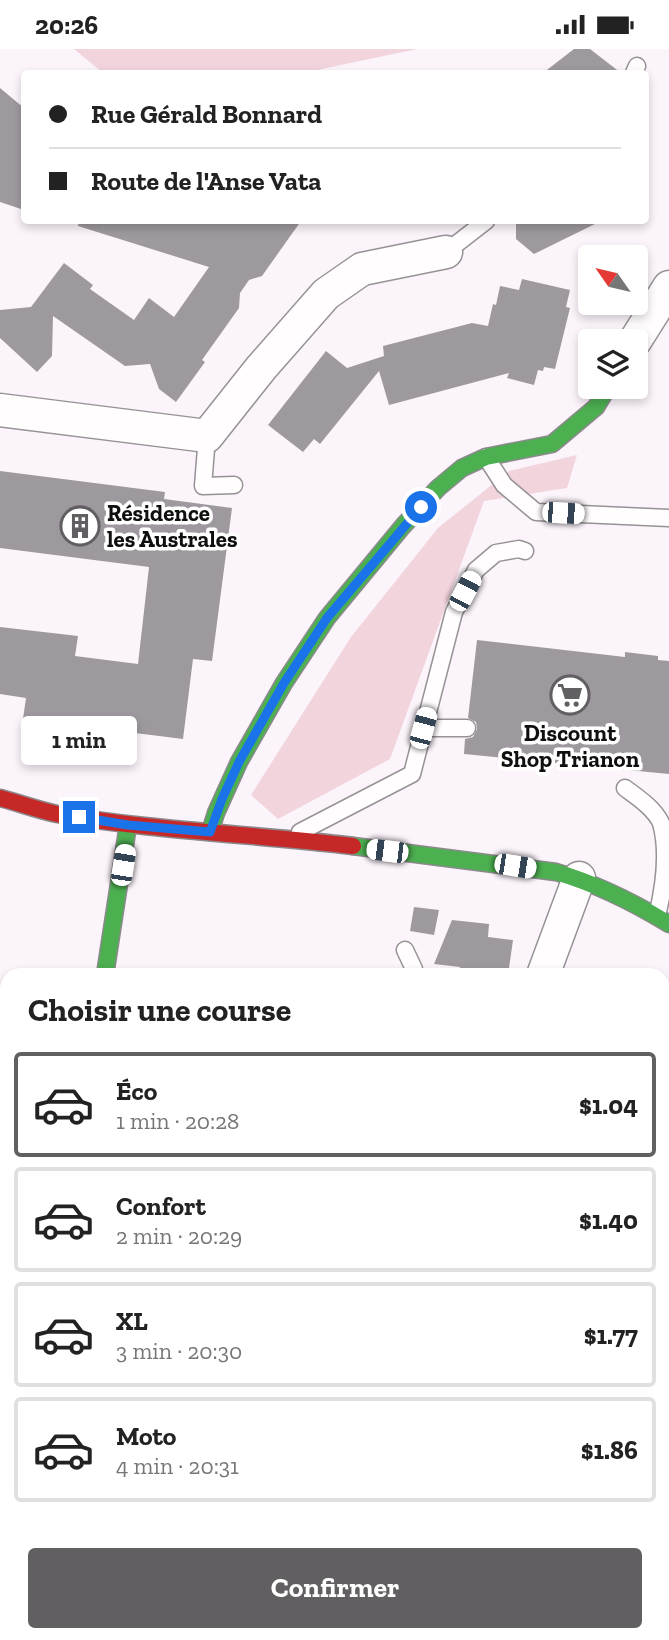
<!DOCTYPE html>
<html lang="fr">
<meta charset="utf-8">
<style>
:root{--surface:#fff;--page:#f2f2f2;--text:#222;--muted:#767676;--line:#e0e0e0;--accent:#625f62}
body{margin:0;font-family:"Zilla Slab",serif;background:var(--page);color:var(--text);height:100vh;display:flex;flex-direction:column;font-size:26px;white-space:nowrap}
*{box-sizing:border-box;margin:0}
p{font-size:23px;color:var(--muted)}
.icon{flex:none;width:38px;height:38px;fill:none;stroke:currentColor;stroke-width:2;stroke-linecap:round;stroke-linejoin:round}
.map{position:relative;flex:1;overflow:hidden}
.details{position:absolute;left:0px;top:919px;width:670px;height:674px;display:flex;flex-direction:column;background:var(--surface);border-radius:21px 21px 0 0;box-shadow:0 4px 10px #0003}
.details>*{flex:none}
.guide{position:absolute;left:21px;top:21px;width:628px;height:154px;border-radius:7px;box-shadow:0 4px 10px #0003;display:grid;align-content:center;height:154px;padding:0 28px;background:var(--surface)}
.needle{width:46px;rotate:304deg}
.buttons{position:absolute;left:578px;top:196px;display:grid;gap:14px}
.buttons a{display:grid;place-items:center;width:70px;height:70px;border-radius:7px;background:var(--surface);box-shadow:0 4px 10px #0003;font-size:35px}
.end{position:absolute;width:32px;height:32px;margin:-16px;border:9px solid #1a73e8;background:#fff;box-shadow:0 0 0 4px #fff}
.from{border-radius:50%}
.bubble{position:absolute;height:49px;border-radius:7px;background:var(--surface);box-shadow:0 4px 10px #0003;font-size:23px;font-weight:700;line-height:49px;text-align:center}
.car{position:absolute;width:21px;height:42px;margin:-21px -10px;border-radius:9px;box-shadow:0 0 5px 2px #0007;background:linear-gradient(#fff 24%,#345 0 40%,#fff 0 76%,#345 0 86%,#fff 0)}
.guide b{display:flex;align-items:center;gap:24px;height:66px;font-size:26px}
.guide b+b{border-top:2px solid var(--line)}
.guide i{width:18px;height:18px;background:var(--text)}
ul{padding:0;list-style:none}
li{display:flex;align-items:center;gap:21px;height:105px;margin:0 14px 10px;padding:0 14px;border:4px solid var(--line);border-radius:7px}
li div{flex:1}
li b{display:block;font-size:26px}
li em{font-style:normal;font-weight:700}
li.on{border-color:var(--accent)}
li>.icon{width:63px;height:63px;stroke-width:1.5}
h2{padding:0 28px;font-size:32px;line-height:84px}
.button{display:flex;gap:14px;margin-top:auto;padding:14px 28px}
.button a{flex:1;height:80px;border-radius:7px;background:var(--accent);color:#fff;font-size:28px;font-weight:700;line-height:80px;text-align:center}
.status{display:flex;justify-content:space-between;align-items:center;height:49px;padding:0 35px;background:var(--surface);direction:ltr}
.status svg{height:19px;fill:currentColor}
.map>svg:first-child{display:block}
</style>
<div class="status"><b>20:26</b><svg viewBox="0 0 49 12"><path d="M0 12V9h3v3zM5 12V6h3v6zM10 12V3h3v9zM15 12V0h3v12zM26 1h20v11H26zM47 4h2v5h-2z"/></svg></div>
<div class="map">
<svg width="669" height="1591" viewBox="0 0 669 1591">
<rect width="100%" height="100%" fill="#fcf4fb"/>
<!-- green -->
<path fill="#f2d4dd" d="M74,0H417L303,24H103Z
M577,406L567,439L484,452L390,710L278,770L251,746L351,588L438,479L509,422Z"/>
<!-- forest -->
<path fill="#eac2cb" d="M663,1366L669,1369V1527H663Z
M7,1446V1521L0,1514V1447Z
M7,1536V1586H231L239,1591H0V1541Z"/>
<!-- building -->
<path fill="#9e999f" d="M574,0H590L621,24H543Z
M0,39L24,59V161L0,153Z
M79,172H301L262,227L249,231L240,244L239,259L202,311L205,313L176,353L159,340L150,315L125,317L53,267L52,307L37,323L0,289V261L31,258L64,214L93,236L90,240L134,271L149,249L174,268L209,218L78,177Z
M516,172H601L534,205L516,190Z
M522,230L570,241L566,258L570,259L555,320L544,318L543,322L538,321L534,336L507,329L509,324L389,356L379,322L320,395L314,390L303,403L268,376L326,302L347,319L384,307L383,297L472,274L488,277L493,255L496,256L500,237L519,241Z
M0,422L165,443L164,450L232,459L212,612L193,610L183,690L23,670L26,649L0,645V578L78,587L75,607L138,615L149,518L0,499Z
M477,591L625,608V603L658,607V611L669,612V725L464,705L465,690L473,688L477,680L476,673L468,669Z
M414,858L439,861L434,886L410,882Z
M452,871L489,875L488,888L513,891L508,926H459L460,918L434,915Z"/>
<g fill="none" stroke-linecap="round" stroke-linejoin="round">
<!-- lane casing -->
<g stroke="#969295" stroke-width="19">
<path id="lane" d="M634,24L637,17
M446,203L486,172
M207,387L203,437L234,436
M486,408L504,436L536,463L669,469
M423,679H467
M625,739C637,748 654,759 661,774C669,803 664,838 657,867
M300,783L412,725L454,563L476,521L496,504L519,500L525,502
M405,901L414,920L413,926
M596,1591L599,1586"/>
</g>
<!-- street casing -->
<g stroke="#969295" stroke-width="35">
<path id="street" d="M635,292L669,238
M0,361L207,387L261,319L326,245L362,220L446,203
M543,926L579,829
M0,1370L7,1372
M0,1398L7,1399
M417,1586L427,1591"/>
</g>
<!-- fast casing -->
<g stroke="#8c898c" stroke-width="19">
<path id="fast" d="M210,783L216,764L239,713L284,634L327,569L403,477L438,439L462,419L486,408L552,395L596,358L608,338
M353,797L556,823C597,835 633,853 669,875
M105,926L128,776"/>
</g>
<!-- slow casing -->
<g stroke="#8c898c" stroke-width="19">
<path id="slow" d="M0,1348L7,1342"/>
</g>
<!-- jam casing -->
<g stroke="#8c898c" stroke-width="19">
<path id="jam" d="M0,749C19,754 38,761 57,765C155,782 254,785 353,797"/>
</g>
<!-- path -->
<path stroke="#b9b8b9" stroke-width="4.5" stroke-dasharray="7 3.5" stroke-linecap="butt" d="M222,1586L228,1591
M239,1586L247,1591"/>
<!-- lane -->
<use href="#lane" stroke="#fffdfe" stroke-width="16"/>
<!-- street -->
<use href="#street" stroke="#fffdfe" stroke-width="32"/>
<!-- fast -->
<use href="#fast" stroke="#4caf50" stroke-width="16"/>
<!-- slow -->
<use href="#slow" stroke="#ffc107" stroke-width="16"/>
<!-- jam -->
<use href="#jam" stroke="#c62828" stroke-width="16"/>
</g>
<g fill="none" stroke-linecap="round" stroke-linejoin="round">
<!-- route -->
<path stroke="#1a73e8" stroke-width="9" d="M79,768L128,776L210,783L222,750L239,713L284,634L327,569L421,458"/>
</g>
<!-- icons -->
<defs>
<g id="building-ring" transform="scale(2.0125)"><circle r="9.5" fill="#fff" stroke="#625f62" stroke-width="1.5"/><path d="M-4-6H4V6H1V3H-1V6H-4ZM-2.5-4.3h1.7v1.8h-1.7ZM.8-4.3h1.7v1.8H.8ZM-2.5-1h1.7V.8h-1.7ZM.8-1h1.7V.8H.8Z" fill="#625f62"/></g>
<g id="supermarket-ring" transform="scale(2.0125)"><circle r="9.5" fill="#fff" stroke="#625f62" stroke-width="1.5"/><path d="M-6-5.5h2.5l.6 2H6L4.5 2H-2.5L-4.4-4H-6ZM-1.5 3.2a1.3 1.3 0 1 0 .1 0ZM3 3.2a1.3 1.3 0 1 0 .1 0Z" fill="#625f62"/></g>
</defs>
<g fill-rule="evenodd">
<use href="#building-ring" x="80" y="477"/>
<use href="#supermarket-ring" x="570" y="646"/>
</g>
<g text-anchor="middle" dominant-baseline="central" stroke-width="7" stroke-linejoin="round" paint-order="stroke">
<!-- poi labels -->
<g font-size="23" font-weight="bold" fill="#0f0f0f" stroke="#fff" text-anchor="start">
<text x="107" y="464">Résidence<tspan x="107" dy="26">les Australes</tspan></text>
<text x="570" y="684" text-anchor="middle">Discount<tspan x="570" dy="26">Shop Trianon</tspan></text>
</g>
</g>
</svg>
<div class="buttons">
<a><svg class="needle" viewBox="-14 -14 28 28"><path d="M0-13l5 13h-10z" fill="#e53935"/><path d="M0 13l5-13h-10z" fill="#767676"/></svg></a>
<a><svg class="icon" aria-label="layers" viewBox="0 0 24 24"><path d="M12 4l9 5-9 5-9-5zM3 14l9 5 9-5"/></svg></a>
</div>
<i class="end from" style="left:421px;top:458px"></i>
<i class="end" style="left:79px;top:768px"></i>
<div class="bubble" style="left:21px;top:667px;width:116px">1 min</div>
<i class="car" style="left:563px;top:464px;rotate:93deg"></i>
<i class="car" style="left:465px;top:542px;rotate:28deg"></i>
<i class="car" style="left:423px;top:679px;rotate:15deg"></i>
<i class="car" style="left:387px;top:802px;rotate:277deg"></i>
<i class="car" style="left:123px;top:816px;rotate:9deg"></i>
<i class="car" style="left:515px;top:817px;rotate:99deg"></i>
<div class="guide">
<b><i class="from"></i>Rue Gérald Bonnard</b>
<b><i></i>Route de l'Anse Vata</b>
</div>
<section class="details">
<h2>Choisir une course</h2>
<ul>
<li class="on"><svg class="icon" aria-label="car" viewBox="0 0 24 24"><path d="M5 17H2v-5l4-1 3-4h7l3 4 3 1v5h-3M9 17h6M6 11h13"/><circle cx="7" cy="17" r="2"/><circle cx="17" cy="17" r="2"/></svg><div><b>Éco</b><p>1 min · 20:28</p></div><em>$1.04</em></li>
<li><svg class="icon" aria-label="car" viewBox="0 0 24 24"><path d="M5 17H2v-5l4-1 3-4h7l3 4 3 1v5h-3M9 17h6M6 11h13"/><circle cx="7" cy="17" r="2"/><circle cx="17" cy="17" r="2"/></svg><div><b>Confort</b><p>2 min · 20:29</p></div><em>$1.40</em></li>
<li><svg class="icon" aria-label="car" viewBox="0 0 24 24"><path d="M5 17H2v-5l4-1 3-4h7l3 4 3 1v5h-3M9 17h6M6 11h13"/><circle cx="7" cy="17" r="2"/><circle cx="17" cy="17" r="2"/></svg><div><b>XL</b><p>3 min · 20:30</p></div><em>$1.77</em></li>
<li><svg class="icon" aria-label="car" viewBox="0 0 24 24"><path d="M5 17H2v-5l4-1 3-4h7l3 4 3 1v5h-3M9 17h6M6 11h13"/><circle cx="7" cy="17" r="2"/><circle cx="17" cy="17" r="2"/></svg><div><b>Moto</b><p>4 min · 20:31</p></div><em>$1.86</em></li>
</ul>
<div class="button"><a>Confirmer</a></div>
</section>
</div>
